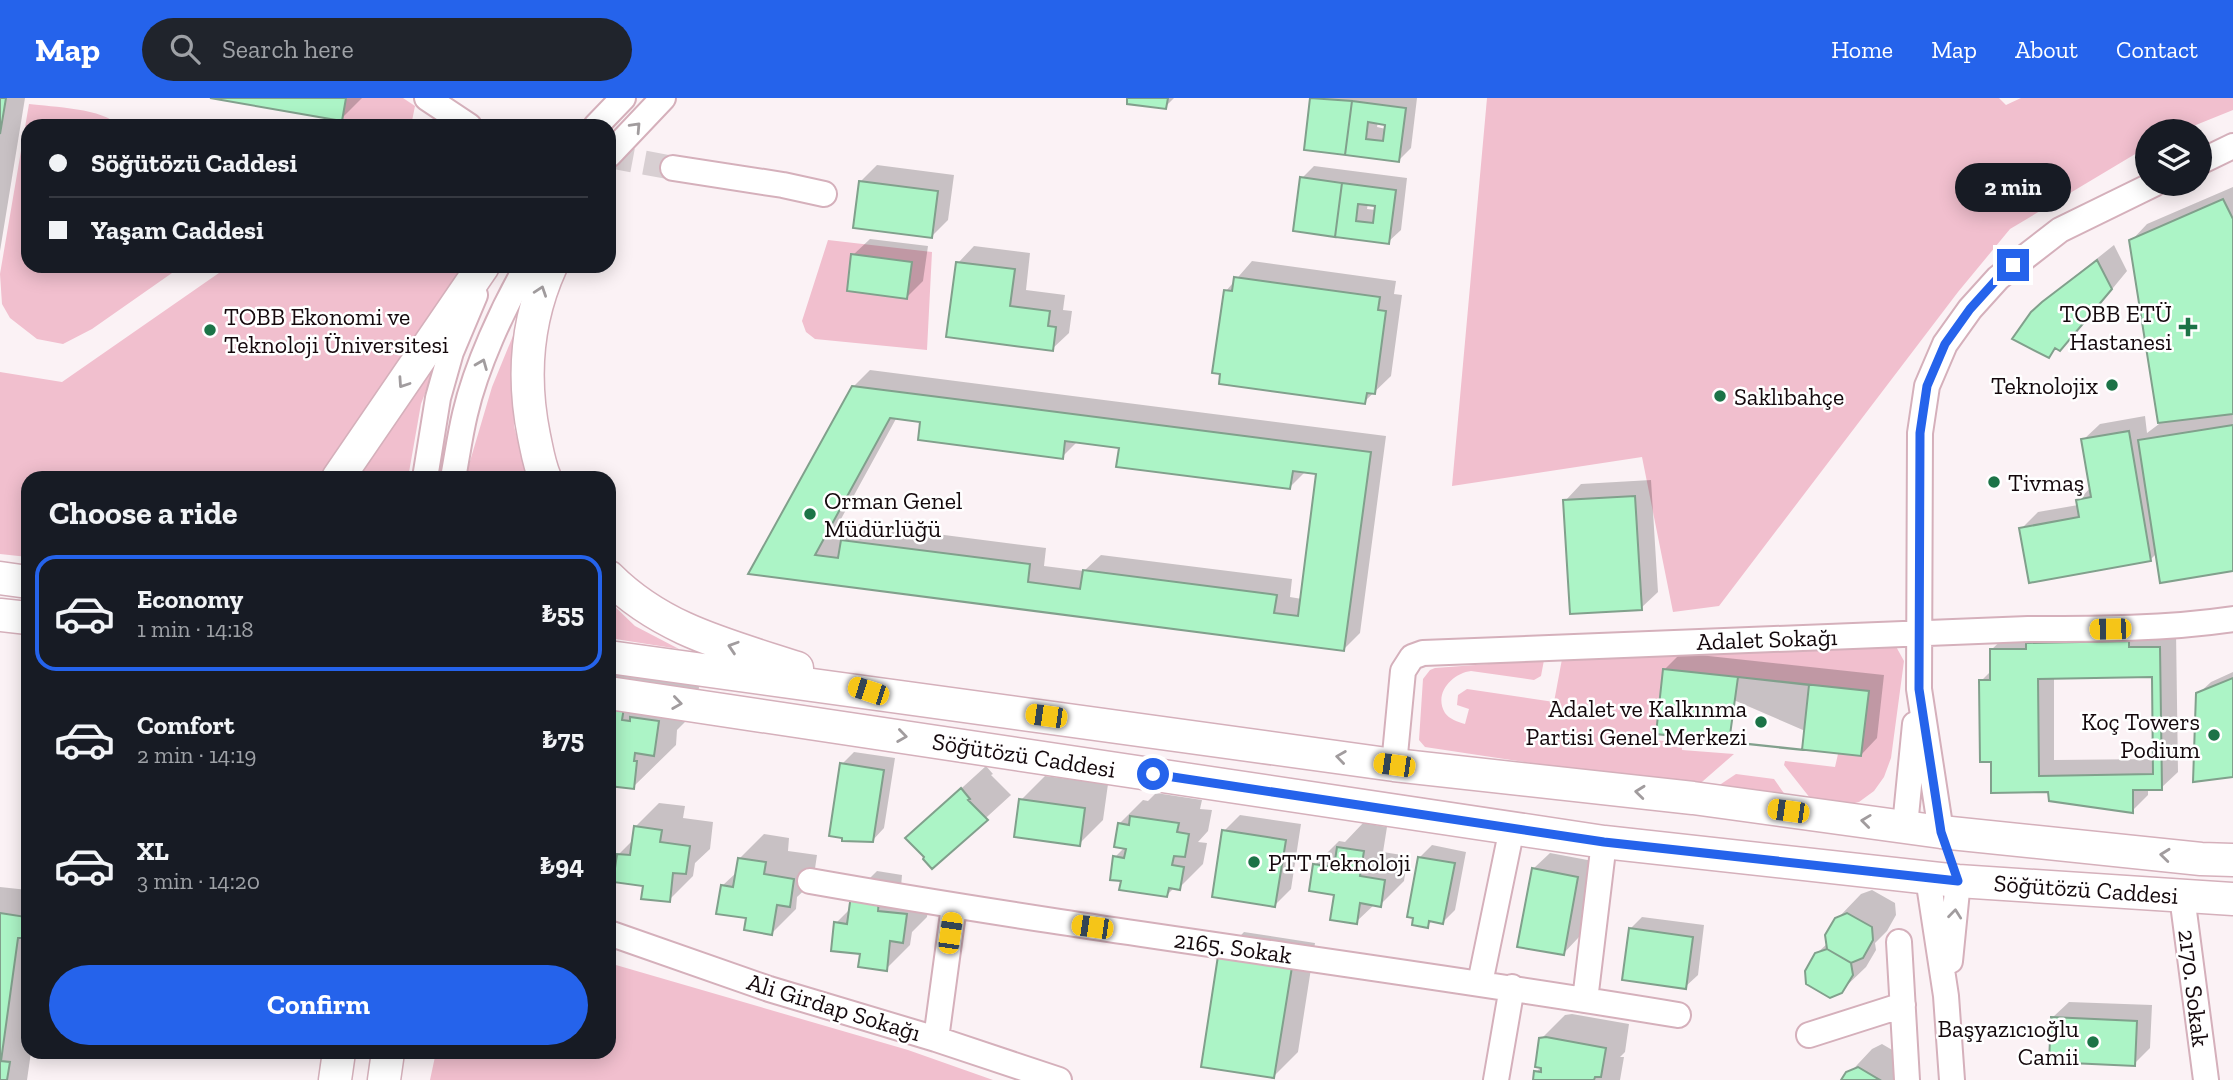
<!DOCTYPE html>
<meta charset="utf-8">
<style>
:root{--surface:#171b24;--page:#20242c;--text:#f1f3f6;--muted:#9ea1a6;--line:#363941;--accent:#2563eb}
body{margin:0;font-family:"Zilla Slab",serif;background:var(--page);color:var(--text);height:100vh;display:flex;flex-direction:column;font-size:26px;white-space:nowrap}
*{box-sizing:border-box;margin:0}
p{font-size:23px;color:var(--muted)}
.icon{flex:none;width:38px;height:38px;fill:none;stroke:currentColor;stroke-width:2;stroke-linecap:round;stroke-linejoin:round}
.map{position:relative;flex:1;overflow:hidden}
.sheet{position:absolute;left:21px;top:373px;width:595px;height:588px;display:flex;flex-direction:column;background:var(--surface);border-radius:21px;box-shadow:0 4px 18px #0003}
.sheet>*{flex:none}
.banner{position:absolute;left:21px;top:21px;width:595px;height:154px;border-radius:21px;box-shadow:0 4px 18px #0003;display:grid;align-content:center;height:154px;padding:0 28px;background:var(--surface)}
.fabs{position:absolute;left:2135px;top:21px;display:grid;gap:14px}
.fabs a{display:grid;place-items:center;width:77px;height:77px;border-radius:50%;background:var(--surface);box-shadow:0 4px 18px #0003;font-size:35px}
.end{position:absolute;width:32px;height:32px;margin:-16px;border:9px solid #2563eb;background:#fff;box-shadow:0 0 0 4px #fff}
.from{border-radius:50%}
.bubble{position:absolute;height:49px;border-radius:24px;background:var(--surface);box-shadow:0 4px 18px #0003;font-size:23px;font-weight:700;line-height:49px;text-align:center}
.car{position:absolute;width:21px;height:42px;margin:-21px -10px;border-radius:9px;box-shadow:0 0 5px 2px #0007;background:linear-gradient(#f5c518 24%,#345 0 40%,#f5c518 0 76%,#345 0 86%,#f5c518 0)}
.banner b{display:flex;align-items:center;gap:24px;height:66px;font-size:26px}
.banner b+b{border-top:2px solid var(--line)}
.banner i{width:18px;height:18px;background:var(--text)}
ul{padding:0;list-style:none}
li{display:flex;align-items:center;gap:21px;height:116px;margin:0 14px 10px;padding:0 14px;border:4px solid transparent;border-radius:21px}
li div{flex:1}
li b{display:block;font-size:26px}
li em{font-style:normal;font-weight:700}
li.current{border-color:var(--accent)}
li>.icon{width:63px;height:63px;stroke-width:1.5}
h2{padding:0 28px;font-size:32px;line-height:84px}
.primary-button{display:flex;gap:14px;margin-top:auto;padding:14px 28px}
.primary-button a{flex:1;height:80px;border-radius:42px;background:var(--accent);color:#fff;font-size:28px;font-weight:700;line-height:80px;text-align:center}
header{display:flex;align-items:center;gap:42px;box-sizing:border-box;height:98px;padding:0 35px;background:var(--accent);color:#fff}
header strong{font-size:33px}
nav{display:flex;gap:38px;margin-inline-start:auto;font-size:24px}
.search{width:490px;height:63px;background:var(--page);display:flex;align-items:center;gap:18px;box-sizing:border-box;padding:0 24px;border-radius:38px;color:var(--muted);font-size:26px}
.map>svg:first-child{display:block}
</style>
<header>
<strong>Map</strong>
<div class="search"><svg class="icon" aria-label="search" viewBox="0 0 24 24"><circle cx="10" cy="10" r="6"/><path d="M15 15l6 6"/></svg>Search here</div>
<nav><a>Home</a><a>Map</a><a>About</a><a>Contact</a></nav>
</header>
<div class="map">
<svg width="2233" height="982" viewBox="0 0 2233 982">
<rect width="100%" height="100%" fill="#fbf2f5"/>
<!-- green -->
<path fill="#f1bfce" d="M346,0H403L415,8L412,23L404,28H341Z
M1487,0H1999L2006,7L2021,0H2233V12L2181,33H2147V49L2010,131L1958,194L1719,508L1673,514L1642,359L1452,388Z
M29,6C52,9 104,10 119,28H28V168H182L92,231L63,246L37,241L10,220L2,206L0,176Z
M828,142L932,154L927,252L815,241L806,234L802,223Z
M229,168H462L382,292L319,380H28V459L0,456V274L62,284Z
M517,228L513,270L514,328L527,380H465L492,289Z
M442,250L421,306L408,380H355Z
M609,503L635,528L679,551L609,540Z
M1893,543L1904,563L1891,660L1884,679L1874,693L1859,704L1846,707L1814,705L1784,667L1785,663L1835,669L1838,656L1861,658L1868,593L1663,571L1655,642L1682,645V652L1734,656L1695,690L1425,649L1419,642L1423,581L1430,572L1435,570L1544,562L1541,578L1534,582L1471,573C1453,575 1433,595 1445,615C1449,621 1458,624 1465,626L1469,611L1457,607L1458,597L1467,591L1554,604L1562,561Z
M1736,676L1774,681L1788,701L1712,692Z
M609,865L908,952L993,982H430L436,954H609Z"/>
<!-- shadow -->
<path fill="#0003" fill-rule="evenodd" d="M0,0H25L0,153Z
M220,0H362L341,21Z
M1129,0H1174L1165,9Z
M1312,0H1417L1411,50L1399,62L1305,51ZM1378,24L1387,25L1386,31L1377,29Z
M877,67L954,77L948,122L932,138L860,84Z
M1314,68L1407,80L1401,132L1388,144L1295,132L1302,80ZM1368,105L1377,106L1376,112L1367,111Z
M2233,89V472L2157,455L2150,462L2021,431L2038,414L2078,407V403L2091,389L2083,342L2100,326L2145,318L2147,335L2159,326L2131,143L2147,126Z
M870,141L928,148L923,183L907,199L853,157Z
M2114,147L2127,173L2076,235L2060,251L2057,249L2049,258L2033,215L2050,198Z
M974,148L1030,155L1026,192L1065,197L1063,212L1072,213L1069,235L1052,251L958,165Z
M1252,163L1396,183L1394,196L1402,197L1391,278L1364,304L1226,193Z
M870,272L1386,338L1360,535L1344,551L751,475L853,289ZM897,319L922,323L1062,359L1078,343L1121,349L1290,389L1306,373L1318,375L1302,501L1290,499L1292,481L1101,457L1084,473L1044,468L1046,450L859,426L842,442L830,441Z
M1651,382L1658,494L1641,510L1565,403L1581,386Z
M2176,533L2178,674L2161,690H2148V697L2132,713L2050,692L1993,662L1981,583L1992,572L1991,552L2008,536ZM2153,577L2155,661L2054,662V579Z
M1681,555L1884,577L1877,640L1861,657L1664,572Z
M634,557L700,581L696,613L677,632L676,647L633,689L609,686V582Z
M2233,574V677L2198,596L2211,584Z
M854,654L895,660L884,730L872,743L842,666Z
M986,668L993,676L991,677L1011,697L932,769L927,759L907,740Z
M1045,678L1108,686L1103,722L1079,746L1021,702Z
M1156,695L1202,702L1200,711L1212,712L1208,733L1198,744L1207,745L1203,766L1179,790L1175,789L1167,797L1123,782L1115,759L1125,749L1119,726L1143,702L1148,703Z
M659,705L685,708L683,720L713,724L710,751L695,765L693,778L669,802L645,786L619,756L634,741L635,729Z
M1240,717L1301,726L1291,791L1275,807L1224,733Z
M1363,725L1387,729L1383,754L1408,758L1404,783L1380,807L1375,806L1356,824L1315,767L1339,743L1345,744Z
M764,736L789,740L788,753L817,757L813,784L797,799L796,811L772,835L748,818L722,788L738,773L740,760Z
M1432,747L1466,754L1455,812L1443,824L1433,822L1427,828L1419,760Z
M1550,755L1593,763L1579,839L1563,856L1533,771Z
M877,773L902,777L901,789L930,793L927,819L912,834L910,847L886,871L862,855L836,825L851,810L852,798Z
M0,789L28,792V914L25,939L28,940V954H31L27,982H0Z
M1872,792L1895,805L1896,817L1887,833L1875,845L1876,852L1866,869L1841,893L1816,856L1828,845L1837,821L1861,796Z
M1642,819L1704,827L1698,877L1685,889L1630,831Z
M1244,834L1315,845L1298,954L1274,978L1220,859Z
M2069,904L2152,907L2150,950L2134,966L2052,920Z
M1572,916L1629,926L1625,954L1620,959H1624L1620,982H1534L1536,974L1541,969V941L1565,917Z
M1882,946L1906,960L1901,982H1843L1872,951Z"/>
<!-- building -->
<path fill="#acf4c6" stroke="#81a08c" stroke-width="2" fill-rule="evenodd" d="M0,0H6L0,36Z
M210,0H346L342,23Z
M1127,0H1168L1166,11L1127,6Z
M1310,0L1352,3L1345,57L1304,52Z
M1352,3L1406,10L1399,64L1345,57ZM1368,24L1385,27L1383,43L1366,41Z
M1300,79L1342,85L1335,139L1293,133Z
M859,83L938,93L932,140L853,130Z
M1342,85L1396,92L1389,146L1335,139ZM1358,106L1375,108L1373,125L1356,123Z
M2223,101L2233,121V316L2158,325L2129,142Z
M851,156L912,164L907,201L847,193Z
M2097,162L2112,191L2060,253L2055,250L2049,260L2012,241L2031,214L2042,204Z
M956,164L1015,171L1010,208L1050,213L1048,228L1056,229L1053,253L946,239Z
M1234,179L1380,199L1378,212L1386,213L1375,296L1367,295L1365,306L1219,286L1220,276L1212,275L1224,192L1232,193Z
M852,288L1371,354L1344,553L748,476ZM890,320L920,324L918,342L1063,361L1065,343L1119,350L1116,369L1290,391L1293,373L1316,376L1298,518L1274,515L1277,497L1083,472L1080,491L1028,484L1030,466L841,442L838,460L815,457Z
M2233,327V473L2160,485L2138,342Z
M2129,333L2151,463L2029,485L2019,430L2079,419L2076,402L2091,399L2081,341Z
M1635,398L1642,512L1570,516L1563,402Z
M2129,543V549H2160L2162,692H2133V715L2049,703L2048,694L1991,695V664H1980L1979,582H1990V551H2026V545ZM2152,579L2153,676L2039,678L2038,581Z
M1663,571L1869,593L1861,658L1656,636Z
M1738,579L1809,587L1802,652L1729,644Z
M2233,580V679L2193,684L2196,595Z
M609,601L625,603L622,622L630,623V619L659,623L654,658L635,655L634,663H637L634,691L609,688Z
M840,665L884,672L873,744L842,743V740L829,738Z
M961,690L970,701L968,702L988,722L932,771L923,761L924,759L905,740Z
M1019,701L1085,710L1080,748L1014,739Z
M1130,718L1179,725L1177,734L1189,736L1185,759L1174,758L1172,767L1184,769L1180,792L1169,790L1167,799L1119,792L1121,783L1110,782L1113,758L1124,760L1126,751L1114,749L1118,725L1129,727Z
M634,728L662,732L660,744L690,748L686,776L673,775L670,804L641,801L643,788L613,784L617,756L630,757Z
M1222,732L1286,742L1275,809L1212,799Z
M1337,749L1364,753L1360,778L1385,782L1381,809L1360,805L1357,826L1330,822L1334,797L1309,793L1313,766L1334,769Z
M1418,759L1455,765L1443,826L1429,823L1428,830L1412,827L1413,820L1407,819Z
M738,760L766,764L764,776L794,781L790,809L777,807L772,837L744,832L746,820L716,816L721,787L733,789Z
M1532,770L1578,779L1564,857L1517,849Z
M851,797L879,800L878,813L907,816L903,845L890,843L887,873L858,869L860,856L831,853L834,824L847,826Z
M0,815L26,819L25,840H18L1,963L10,964L7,982H0Z
M1847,815L1872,829L1873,842L1863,860L1851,865L1827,851L1825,837L1835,820Z
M1629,830L1693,839L1686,891L1622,882Z
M1827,851L1851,865L1853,877L1842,895L1830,900L1806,886L1805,873L1815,855Z
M1218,858L1292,869L1274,980L1201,969Z
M2051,919L2137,923L2135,968L2049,964Z
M1546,939L1606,950L1601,979H1595L1594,982H1533L1534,973L1541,974V970L1535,969L1539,940Z
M1858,969L1880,982H1841L1846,974Z"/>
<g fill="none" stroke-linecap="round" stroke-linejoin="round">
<!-- minor-tunnel -->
<path stroke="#d8cfd2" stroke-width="24" stroke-dasharray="24 12" stroke-linecap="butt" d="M609,58L673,70"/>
<!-- minor casing -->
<g stroke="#d5b0bb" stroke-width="28">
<path id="minor" d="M427,0L469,28
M596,28L623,0
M609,57L663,0
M2200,64L2233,48
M673,70L783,87L824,96
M425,380L438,300L451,254L475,197
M453,380C457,359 460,337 465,316C476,268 503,210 527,168
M1394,667L1403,573L1412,559L1423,555L2028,531C2097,531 2165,531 2233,521
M1905,728L1915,626
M1941,734L1919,591L1920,335L1927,288L1945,246L1970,211L1998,180L2060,132L2154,86
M1928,780L1946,898L1952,982
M810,783C1098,834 1389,869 1678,917
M2182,798L2206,982
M609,835L769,891L936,941L1059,982
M1899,844L1907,982
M1950,863L1958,783
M1480,885L1512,730
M1585,902L1604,744
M1809,937L1903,907
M936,941L954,808
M1496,982L1512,889"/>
</g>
<!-- major casing -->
<g stroke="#d5b0bb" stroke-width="35">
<path id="major" d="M338,380L483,168
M545,380C539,366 537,352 534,338C522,279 526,223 551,168
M609,479C662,532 727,547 797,570
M0,480L28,484
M0,517L28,520
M609,559L1394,667L1693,700L1941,734L2201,761L2233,762
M609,595L1604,744L1958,783L2233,801
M335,982L339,954
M384,982L388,954"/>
</g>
<!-- minor -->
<use href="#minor" stroke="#fff" stroke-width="24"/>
<!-- major -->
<use href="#major" stroke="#fff" stroke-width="32"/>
</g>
<!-- one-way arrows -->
<defs><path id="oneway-chevron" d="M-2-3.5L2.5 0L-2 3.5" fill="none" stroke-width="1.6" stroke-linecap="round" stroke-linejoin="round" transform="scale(1.75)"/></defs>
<g stroke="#a19c9e">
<use href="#oneway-chevron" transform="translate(636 29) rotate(-47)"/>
<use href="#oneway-chevron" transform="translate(541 193) rotate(-71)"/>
<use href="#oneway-chevron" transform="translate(482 266) rotate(-68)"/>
<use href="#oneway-chevron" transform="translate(403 285) rotate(124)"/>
<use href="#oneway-chevron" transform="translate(733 549) rotate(-162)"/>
<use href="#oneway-chevron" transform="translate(677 605) rotate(8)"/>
<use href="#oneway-chevron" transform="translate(902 638) rotate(8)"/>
<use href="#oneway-chevron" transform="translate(1341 659) rotate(-172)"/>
<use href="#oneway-chevron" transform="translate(1640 694) rotate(-174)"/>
<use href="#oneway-chevron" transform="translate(1866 723) rotate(-173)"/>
<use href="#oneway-chevron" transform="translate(2165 757) rotate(-174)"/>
<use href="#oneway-chevron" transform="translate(1955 816) rotate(-84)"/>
</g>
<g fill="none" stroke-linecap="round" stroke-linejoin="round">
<!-- route -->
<path stroke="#2563eb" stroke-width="9" d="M1153,676L1604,744L1958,783L1941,734L1919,591L1920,335L1927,288L1945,246L1970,211L1998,180L2013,167"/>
</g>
<!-- markers -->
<g fill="#1c7347" stroke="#fff" stroke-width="2.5">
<path d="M2184.5 218.5h7v7h7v7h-7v7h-7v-7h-7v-7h7z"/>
<circle cx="210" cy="232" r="7"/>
<circle cx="2112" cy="287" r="7"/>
<circle cx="1720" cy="298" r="7"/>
<circle cx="1994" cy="384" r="7"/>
<circle cx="810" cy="416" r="7"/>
<circle cx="1761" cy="624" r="7"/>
<circle cx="2214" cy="637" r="7"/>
<circle cx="1254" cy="764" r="7"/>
<circle cx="2093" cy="944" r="7"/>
</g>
<g text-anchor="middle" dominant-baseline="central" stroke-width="5" stroke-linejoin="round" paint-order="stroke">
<!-- poi labels -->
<g font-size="24" fill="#14080c" stroke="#fff" text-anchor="end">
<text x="2172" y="215">TOBB ETÜ<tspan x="2172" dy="28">Hastanesi</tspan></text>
<text x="224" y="218" text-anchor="start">TOBB Ekonomi ve<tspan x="224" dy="28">Teknoloji Üniversitesi</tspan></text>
<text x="2098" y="287">Teknolojix</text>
<text x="1734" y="298" text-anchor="start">Saklıbahçe</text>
<text x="2008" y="384" text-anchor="start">Tivmaş</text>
<text x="824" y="402" text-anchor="start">Orman Genel<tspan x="824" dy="28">Müdürlüğü</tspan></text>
<text x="1747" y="610">Adalet ve Kalkınma<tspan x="1747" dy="28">Partisi Genel Merkezi</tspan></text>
<text x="2200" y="623">Koç Towers<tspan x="2200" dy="28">Podium</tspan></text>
<text x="1268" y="764" text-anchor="start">PTT Teknoloji</text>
<text x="2079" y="930">Başyazıcıoğlu<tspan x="2079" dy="28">Camii</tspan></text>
</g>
<!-- street labels -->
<g font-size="24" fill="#14080c" stroke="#fff">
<text transform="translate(1767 541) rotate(-2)">Adalet Sokağı</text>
<text transform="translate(1024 657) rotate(9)">Söğütözü Caddesi</text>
<text transform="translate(2086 791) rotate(4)">Söğütözü Caddesi</text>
<text transform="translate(1233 849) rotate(8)">2165. Sokak</text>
<text transform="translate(2194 890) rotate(83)">2170. Sokak</text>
<text transform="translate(834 909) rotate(17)">Ali Girdap Sokağı</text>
</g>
</g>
</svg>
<div class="fabs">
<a><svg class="icon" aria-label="layers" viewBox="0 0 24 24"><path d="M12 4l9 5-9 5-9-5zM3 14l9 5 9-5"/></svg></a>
</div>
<i class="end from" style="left:1153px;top:676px"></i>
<i class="end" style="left:2013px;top:167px"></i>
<div class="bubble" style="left:1955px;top:65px;width:116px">2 min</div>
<i class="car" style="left:2110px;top:531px;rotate:269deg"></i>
<i class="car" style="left:868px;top:593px;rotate:288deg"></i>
<i class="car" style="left:1046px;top:618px;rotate:278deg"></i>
<i class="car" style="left:1394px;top:667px;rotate:278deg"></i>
<i class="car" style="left:1788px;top:713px;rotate:278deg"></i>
<i class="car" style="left:1092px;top:829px;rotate:278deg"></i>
<i class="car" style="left:950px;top:835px;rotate:8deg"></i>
<div class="banner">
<b><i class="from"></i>Söğütözü Caddesi</b>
<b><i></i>Yaşam Caddesi</b>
</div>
<section class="sheet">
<h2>Choose a ride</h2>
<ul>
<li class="current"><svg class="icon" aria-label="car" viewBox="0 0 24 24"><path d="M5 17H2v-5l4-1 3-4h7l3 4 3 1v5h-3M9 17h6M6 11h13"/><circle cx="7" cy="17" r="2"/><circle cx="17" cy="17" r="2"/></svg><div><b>Economy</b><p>1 min · 14:18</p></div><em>₺55</em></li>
<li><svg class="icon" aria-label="car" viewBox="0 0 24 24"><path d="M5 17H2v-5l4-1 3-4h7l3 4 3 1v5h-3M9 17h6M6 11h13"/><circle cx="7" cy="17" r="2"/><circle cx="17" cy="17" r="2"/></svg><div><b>Comfort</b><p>2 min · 14:19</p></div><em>₺75</em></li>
<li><svg class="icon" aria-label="car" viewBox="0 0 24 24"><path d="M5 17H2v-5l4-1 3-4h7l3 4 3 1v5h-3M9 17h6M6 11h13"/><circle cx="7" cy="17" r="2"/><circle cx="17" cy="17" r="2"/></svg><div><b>XL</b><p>3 min · 14:20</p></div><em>₺94</em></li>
</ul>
<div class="primary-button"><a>Confirm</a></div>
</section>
</div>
